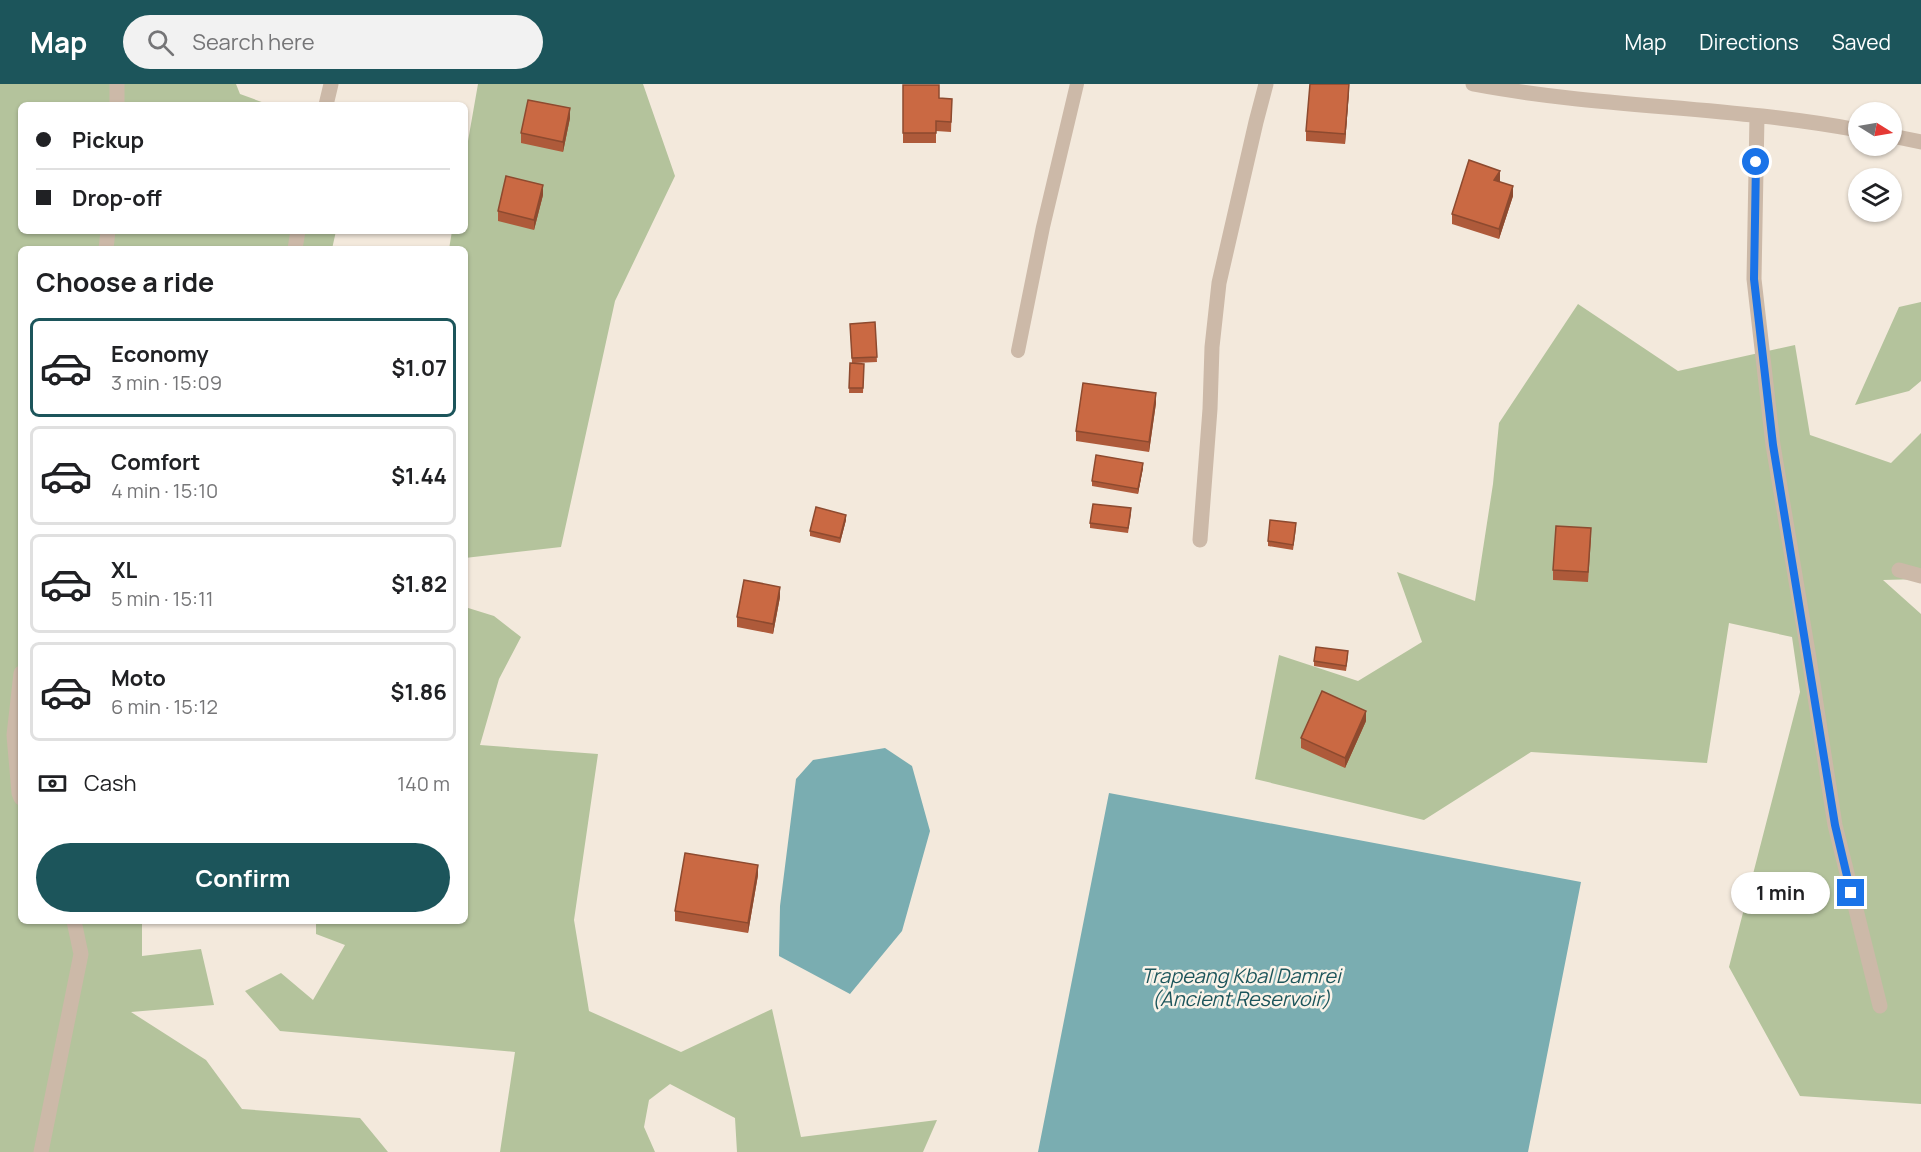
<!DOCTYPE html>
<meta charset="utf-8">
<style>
:root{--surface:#fff;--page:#f2f2f2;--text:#202124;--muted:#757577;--line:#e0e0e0;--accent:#1c555b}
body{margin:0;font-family:Manrope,sans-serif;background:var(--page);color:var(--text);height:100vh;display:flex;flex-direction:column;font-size:22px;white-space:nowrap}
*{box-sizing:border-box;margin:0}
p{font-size:20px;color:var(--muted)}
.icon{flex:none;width:33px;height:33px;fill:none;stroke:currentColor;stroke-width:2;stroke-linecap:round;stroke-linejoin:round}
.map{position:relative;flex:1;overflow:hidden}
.sheet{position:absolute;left:18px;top:162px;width:450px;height:678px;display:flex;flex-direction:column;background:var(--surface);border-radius:9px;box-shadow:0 2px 4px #0004}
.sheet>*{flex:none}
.guide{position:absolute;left:18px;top:18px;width:450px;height:132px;border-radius:9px;box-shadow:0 2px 4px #0004;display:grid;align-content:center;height:132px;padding:0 18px;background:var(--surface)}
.needle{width:39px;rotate:101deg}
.fabs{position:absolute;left:1848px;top:18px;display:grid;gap:12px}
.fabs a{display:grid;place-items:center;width:54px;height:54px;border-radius:50%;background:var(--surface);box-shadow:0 2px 4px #0004;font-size:30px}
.end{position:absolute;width:27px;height:27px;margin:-14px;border:8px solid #1a73e8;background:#fff;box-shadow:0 0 0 3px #fff}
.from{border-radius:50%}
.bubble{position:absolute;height:42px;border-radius:21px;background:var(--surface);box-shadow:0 2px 4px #0004;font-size:20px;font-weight:700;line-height:42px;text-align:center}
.guide b{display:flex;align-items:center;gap:21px;height:57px;font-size:22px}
.guide b+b{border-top:2px solid var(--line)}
.guide i{width:15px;height:15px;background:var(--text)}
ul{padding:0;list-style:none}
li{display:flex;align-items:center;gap:18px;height:99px;margin:0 12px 9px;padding:0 6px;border:3px solid var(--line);border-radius:9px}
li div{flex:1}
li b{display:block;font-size:22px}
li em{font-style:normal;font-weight:700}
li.on{border-color:var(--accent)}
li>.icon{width:54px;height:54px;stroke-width:1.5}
h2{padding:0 18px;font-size:27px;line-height:72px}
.pay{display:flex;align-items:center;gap:15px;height:66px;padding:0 18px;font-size:22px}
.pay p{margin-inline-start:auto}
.button{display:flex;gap:12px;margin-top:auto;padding:12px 18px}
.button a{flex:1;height:69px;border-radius:36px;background:var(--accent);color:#fff;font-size:24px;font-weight:700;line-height:69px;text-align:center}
header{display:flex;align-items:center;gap:36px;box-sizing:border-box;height:84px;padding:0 30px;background:var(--accent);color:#fff}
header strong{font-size:28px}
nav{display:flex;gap:33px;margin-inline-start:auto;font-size:21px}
.search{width:420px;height:54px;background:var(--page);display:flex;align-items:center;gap:15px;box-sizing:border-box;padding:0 21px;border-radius:33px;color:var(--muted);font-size:22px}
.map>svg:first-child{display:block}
</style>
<header>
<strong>Map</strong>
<div class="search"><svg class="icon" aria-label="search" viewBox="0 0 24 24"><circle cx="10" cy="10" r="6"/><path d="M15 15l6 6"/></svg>Search here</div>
<nav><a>Map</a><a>Directions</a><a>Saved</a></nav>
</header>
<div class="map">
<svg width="1921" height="1068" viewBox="0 0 1921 1068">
<rect width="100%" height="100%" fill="#f3e9dc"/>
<!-- green -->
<path fill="#b4c39c" d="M0,0H236L240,10L270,21H21V147H336L332,165H21V837H142V872L201,865L214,921L131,928L206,976L242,1025L360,1034L388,1068H0Z
M478,0H643L675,92L615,217L561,463L465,474V165H449L452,147H465V74Z
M1921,218V297L1909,307L1855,321L1899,223Z
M1578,220L1678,287L1795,261L1810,351L1891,379L1921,349V495L1883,496L1921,530V1020L1800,1012L1729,883L1800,608L1792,553L1729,539L1707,679L1531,668L1424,736L1255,695L1279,571L1358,597L1422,558L1397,488L1475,517L1493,400L1499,339Z
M465,523L494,532L521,553L499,595L480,661L598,670L574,836L589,927L681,968L772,925L801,1053L937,1036L923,1068H737L735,1034L670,1000L649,1016L644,1043L655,1068H500L515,968L280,947L245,907L281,889L313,916L345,861L316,850V837H465Z"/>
<!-- water -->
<path fill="#7aadb1" d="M885,664L912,682L930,747L902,847L850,910L779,872L780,822L796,695L813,676Z
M1109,709L1581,798L1528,1068H1038Z"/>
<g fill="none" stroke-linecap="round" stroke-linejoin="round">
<!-- service -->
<path stroke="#ccb9a8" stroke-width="14" d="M1018,267L1043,143L1077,0"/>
<!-- minor -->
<path stroke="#ccb9a8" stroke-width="15" d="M117,0V21
M1473,0C1600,24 1731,22 1858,46
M326,21L331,0
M1757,32L1754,195L1773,361L1808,568L1835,741L1880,922
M1892,52L1921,58
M106,165L108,147
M295,165L298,147
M1200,456L1210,325L1212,263L1219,199L1256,38L1266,0
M1899,486L1921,492
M21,589L14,651L19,709L21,714
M41,1068L81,870L74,837"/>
</g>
<!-- wall -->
<path fill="#ae5a3a" d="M903,1L939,14L952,15L951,48L936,47V59H903Z
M1349,7L1345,60L1306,57V47Z
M570,34L563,68L521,59V49Z
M1500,97V98L1513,112L1499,155L1452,140V130Z
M543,111L534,146L498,137V127Z
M875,238L877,278L855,279L864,280L863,309H849L850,279H852L850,240Z
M1156,319L1149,368L1076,357V347Z
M1143,384L1138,410L1092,402V397Z
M1131,430L1128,449L1090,444V439Z
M846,436L840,459L810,452V447Z
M1296,444L1293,466L1268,462V457Z
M1591,454L1588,498L1553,496V486Z
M780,513L773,550L737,543V533Z
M1348,572L1346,587L1314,582V577Z
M1366,637L1345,684L1301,664V654Z
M758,791L748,849L675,837V827Z"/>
<!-- shaded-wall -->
<path fill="#8d4a2f" d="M1349,0V7L1345,60V50Z
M570,24V34L563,68V58Z
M1500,87V97L1494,106V96Z
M543,101V111L534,146V136Z
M1513,102V112L1499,155V145Z
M1156,309V319L1149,368V358Z
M1143,379V384L1138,410V405Z
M846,431V436L840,459V454Z
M780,503V513L773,550V540Z
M1366,627V637L1345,684V674Z
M758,781V791L748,849V839Z"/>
<!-- building -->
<path fill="#ca6943" stroke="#8d4a2f" stroke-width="1.5" d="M1310,0H1349L1345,50L1306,47Z
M903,1H939V14L952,15L951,38L936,37V49H903Z
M528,16L570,24L563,58L521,49Z
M1469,76L1500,87L1494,96L1513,102L1499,145L1452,130Z
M506,92L543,101L534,136L498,127Z
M875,238L877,273L852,274L850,240Z
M850,279L864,280L863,304H849Z
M1083,299L1156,309L1149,358L1076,347Z
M1096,371L1143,379L1138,405L1092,397Z
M1093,420L1131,424L1128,444L1090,439Z
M816,423L846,431L840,454L810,447Z
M1270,436L1296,439L1293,461L1268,457Z
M1556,442L1591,444L1588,488L1553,486Z
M744,496L780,503L773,540L737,533Z
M1316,563L1348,567L1346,582L1314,577Z
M1322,607L1366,627L1345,674L1301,654Z
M685,769L758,781L748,839L675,827Z"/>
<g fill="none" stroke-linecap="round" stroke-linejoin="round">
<!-- route -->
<path stroke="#1a73e8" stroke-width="8" d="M1756,78L1754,195L1773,361L1835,741L1851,809"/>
</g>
<g text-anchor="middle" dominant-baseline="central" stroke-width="5" stroke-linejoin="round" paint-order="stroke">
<!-- water labels -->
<g font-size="20" font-style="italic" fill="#1c555b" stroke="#faf3e9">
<text x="1241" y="891">Trapeang Kbal Damrei<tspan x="1241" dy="23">(Ancient Reservoir)</tspan></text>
</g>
</g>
</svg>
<div class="fabs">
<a><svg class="needle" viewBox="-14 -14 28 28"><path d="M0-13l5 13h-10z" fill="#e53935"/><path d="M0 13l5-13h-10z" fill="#757577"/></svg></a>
<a><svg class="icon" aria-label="layers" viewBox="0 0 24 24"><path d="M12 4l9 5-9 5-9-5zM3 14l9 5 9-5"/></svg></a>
</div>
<i class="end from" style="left:1756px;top:78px"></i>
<i class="end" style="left:1851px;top:809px"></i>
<div class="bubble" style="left:1731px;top:788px;width:99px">1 min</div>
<div class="guide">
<b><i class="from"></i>Pickup</b>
<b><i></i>Drop-off</b>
</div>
<section class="sheet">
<h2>Choose a ride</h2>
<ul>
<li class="on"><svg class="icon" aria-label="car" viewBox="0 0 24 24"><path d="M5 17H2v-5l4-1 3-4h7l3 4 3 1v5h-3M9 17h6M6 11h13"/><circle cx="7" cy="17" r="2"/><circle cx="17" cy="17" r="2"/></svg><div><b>Economy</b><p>3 min · 15:09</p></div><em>$1.07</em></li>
<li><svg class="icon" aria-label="car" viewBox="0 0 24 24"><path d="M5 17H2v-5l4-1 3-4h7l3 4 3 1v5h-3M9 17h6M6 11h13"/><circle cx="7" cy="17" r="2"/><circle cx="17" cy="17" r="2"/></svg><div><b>Comfort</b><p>4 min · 15:10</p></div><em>$1.44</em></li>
<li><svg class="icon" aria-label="car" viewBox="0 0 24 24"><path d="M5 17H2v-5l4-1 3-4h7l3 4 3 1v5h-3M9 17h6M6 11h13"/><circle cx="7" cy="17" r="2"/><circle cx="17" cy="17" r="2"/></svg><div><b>XL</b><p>5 min · 15:11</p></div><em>$1.82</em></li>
<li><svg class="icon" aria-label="car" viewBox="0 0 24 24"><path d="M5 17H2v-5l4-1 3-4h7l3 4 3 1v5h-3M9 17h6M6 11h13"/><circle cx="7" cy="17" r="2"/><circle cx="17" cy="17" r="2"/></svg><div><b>Moto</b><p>6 min · 15:12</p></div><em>$1.86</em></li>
</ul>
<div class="pay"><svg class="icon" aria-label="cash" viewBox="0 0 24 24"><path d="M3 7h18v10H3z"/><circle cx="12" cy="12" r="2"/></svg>Cash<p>140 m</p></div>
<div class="button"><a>Confirm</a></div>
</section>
</div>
